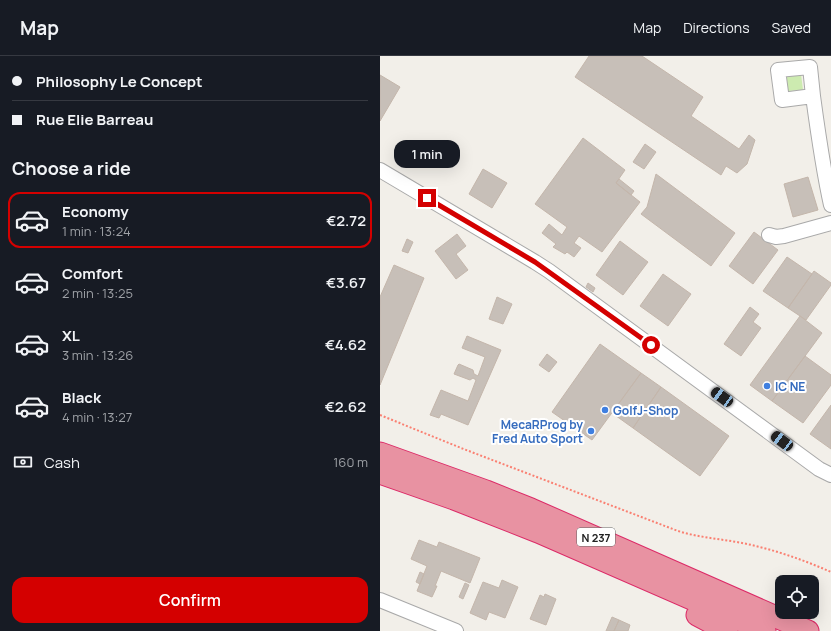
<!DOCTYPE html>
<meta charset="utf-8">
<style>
:root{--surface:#171b24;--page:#242831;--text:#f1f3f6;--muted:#9ea1a6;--line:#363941;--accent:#d40000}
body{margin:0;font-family:Manrope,sans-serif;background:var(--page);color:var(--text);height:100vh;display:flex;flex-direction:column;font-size:15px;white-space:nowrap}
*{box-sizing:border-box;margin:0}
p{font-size:13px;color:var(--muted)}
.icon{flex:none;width:22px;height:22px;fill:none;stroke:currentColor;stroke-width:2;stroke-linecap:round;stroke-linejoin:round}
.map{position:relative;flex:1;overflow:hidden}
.drawer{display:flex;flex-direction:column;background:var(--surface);width:380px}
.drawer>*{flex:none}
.banner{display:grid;align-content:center;height:88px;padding:0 12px;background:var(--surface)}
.controls{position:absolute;left:395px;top:519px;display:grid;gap:8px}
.controls a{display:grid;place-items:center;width:44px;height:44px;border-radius:8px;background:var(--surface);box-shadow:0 4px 16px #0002;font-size:20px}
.end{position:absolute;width:18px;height:18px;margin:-9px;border:5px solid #d40000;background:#fff;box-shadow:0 0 0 2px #fff}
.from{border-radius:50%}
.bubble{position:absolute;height:28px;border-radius:12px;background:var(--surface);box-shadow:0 4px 16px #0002;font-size:13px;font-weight:600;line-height:28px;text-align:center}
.car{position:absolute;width:12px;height:24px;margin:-12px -6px;border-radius:5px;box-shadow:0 0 3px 1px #0007;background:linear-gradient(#222 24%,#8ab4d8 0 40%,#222 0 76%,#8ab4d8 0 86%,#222 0)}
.banner b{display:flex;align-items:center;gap:14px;height:38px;font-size:15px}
.banner b+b{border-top:1px solid var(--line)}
.banner i{width:10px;height:10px;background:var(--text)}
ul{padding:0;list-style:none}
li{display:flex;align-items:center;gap:12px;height:56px;margin:0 8px 6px;padding:0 4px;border:2px solid transparent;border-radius:12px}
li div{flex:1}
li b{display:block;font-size:15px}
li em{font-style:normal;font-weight:600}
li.active{border-color:var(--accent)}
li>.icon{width:36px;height:36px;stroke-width:1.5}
h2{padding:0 12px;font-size:18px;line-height:48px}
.pay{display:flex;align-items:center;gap:10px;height:44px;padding:0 12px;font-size:15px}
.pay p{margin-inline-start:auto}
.cta{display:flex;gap:8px;margin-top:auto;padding:8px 12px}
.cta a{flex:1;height:46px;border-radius:12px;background:var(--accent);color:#fff;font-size:16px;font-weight:600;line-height:46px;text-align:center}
header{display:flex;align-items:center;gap:24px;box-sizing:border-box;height:56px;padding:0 20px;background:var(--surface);border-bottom:1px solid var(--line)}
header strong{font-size:19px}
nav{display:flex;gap:22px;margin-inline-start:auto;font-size:14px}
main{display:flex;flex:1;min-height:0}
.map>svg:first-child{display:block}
</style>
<header>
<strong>Map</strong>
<nav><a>Map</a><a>Directions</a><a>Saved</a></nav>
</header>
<main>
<section class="drawer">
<div class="banner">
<b><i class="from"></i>Philosophy Le Concept</b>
<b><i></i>Rue Elie Barreau</b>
</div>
<h2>Choose a ride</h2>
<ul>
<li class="active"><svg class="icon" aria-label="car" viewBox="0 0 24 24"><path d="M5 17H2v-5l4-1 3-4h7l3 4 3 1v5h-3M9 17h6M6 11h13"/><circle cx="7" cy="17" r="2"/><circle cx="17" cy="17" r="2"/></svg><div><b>Economy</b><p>1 min · 13:24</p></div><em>€2.72</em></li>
<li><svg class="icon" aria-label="car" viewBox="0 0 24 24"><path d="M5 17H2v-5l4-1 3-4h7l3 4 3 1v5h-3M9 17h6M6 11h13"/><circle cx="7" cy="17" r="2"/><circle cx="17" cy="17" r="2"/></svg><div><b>Comfort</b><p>2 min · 13:25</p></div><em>€3.67</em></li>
<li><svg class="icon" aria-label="car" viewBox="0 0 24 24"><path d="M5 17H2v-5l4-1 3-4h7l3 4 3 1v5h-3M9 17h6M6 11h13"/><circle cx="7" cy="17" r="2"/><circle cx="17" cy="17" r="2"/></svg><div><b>XL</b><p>3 min · 13:26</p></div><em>€4.62</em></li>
<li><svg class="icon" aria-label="car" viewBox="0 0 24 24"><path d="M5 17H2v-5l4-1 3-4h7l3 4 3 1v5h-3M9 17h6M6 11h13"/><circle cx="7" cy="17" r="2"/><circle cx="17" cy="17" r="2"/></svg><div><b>Black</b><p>4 min · 13:27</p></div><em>€2.62</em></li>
</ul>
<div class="pay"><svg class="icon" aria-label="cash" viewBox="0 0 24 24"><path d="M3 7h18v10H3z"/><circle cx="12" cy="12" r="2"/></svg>Cash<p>160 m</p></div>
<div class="cta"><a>Confirm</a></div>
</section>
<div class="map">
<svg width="451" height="575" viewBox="0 0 451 575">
<rect width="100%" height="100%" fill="#f2efe9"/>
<!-- grass -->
<path fill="#cdebb0" d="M421,18L423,34L408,35L406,20Z"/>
<!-- building -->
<path fill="#c7bfb8" stroke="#c4b6ab" d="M209,0H262L323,41L311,60L359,93L369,79L375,84L367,108L357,117L346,110L341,119L195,21Z
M0,19L20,31L0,65Z
M203,82L245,114L236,127L260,146L222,196L199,180L194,187L201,192L194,201L187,196L185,198L173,191L176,188L162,177L169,168L182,179L187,171L155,148Z
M265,88L276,96L264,113L253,106Z
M103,113L127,127L112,152L89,138Z
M276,118L355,177L331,210L261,158L267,151Z
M428,121L438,154L413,161L404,128Z
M239,123L254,135L251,139L236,127Z
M374,176L398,194L373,228L349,210Z
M77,178L86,190L76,198L88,214L76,223L55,195Z
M27,183L33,186L28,197L22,195Z
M240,185L268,206L243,239L216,219Z
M407,201L432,218L408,252L383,235Z
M14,209L44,222L0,329V241Z
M434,215L451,227V229L426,264L408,252Z
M283,218L311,238L288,270L260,250Z
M208,227L215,232L213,236L206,231Z
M117,241L132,248L123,268L109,263Z
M370,251L379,258L373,266L381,272L361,300L344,288Z
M420,260L442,277L392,345L370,329Z
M87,280L121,294L88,369L61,358L59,362L50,359L61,334L88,345L96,324L93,322L90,324L74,318L78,309L79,308L93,314L94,318L98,320L105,301L82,292Z
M220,288L261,317L212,384L172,356Z
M167,298L177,306L169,316L159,309Z
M425,300L451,319V329L423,367L392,345Z
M261,317L281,331L253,372L232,357Z
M281,331L349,380L320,420L253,372Z
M451,349V393L430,378Z
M39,484L57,491L59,486L100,502L90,527L61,515L55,530H57L52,541L37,535L47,510L31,503Z
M40,516L44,518L40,528L36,526Z
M122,524L138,531L125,562L109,556L106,564L90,557L103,526L119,532Z
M85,527L89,529L83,543L79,541Z
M165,538L176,543L166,569L150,563L160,539L164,541Z
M232,561L239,564L234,575H226Z
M239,564L250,569L248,575H234Z"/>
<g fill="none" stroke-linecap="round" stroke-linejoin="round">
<!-- minor casing -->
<g stroke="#a9a9a9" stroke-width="16">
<path id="minor" d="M430,11L433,40L402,44L398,14Z
M433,40C438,77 443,113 451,149
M0,114L155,206L169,215L439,413L451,419
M389,179L396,181L404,180L451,167
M0,544L76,575"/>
</g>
<!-- highway casing -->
<g stroke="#dc2a67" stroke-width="23">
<path id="highway" d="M0,397L106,435L151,453L428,575
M0,417L74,443L158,476L385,575
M317,559L347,575"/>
</g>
<!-- path -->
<path stroke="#fa8072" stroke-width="2" stroke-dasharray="2 2" stroke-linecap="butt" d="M0,359L81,392L298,475C320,482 344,483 367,488C395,494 424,504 451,516"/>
<!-- minor -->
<use href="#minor" stroke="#fff" stroke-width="14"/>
<!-- highway -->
<use href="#highway" stroke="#e892a2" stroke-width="21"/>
</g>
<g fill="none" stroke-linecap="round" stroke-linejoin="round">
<!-- route -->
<path stroke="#d40000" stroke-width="5" d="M47,142L155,206L271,289"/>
</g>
<!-- markers -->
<g fill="#3f7fe0" stroke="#fff" stroke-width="1.5">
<circle cx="387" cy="330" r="4"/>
<circle cx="225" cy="354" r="4"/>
<circle cx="211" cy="375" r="4"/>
</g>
<g text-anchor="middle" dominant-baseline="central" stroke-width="4" stroke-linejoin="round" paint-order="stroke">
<!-- shield labels -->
<rect fill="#fff" stroke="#646464" stroke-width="1" x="197" y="472" width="38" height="18" rx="3"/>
<g font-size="11" font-weight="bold" fill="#222">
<text x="216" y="481">N 237</text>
</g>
<!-- shop labels -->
<g font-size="12" font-weight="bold" fill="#366cbe" stroke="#fff" text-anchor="start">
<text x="395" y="330">IC NE</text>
<text x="233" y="354">GolfJ-Shop</text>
<text x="203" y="368" text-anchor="end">MecaRProg by<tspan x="203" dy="14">Fred Auto Sport</tspan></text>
</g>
</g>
</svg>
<div class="controls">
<a><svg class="icon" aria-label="locate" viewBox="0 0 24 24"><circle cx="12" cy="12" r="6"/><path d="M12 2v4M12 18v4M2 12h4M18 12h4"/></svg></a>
</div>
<i class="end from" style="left:271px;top:289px"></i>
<i class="end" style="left:47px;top:142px"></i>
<div class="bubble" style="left:14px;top:84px;width:66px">1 min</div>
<i class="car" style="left:342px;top:341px;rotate:306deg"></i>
<i class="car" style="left:402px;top:385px;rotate:307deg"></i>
</div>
</main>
